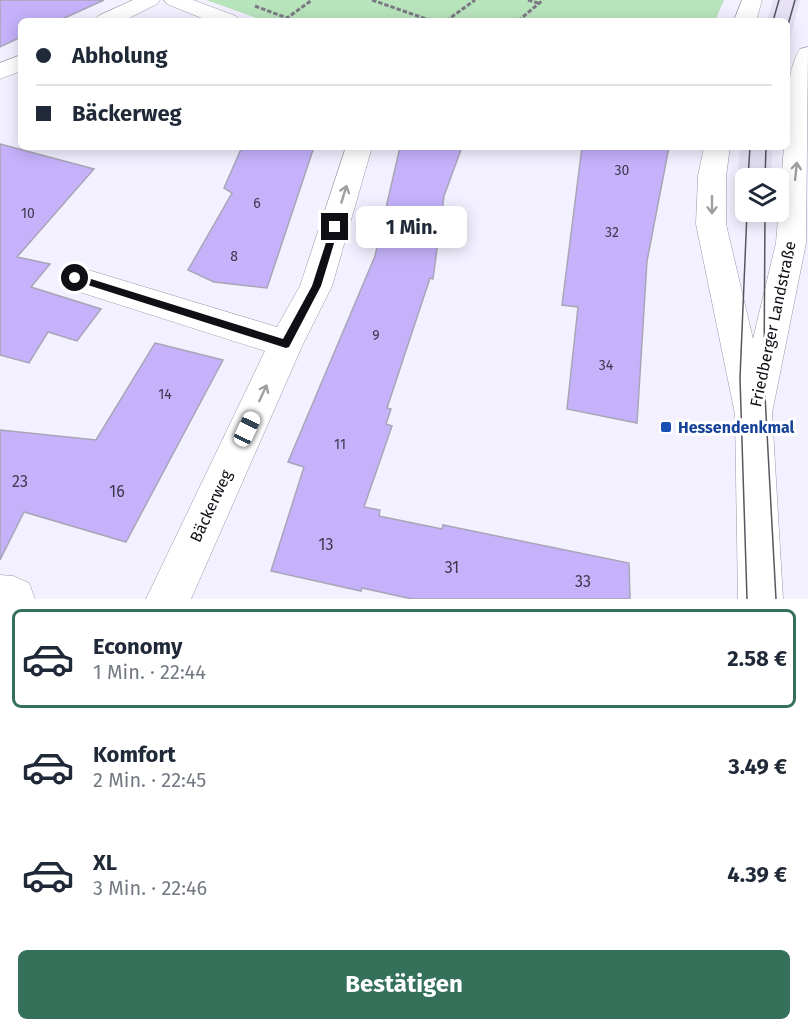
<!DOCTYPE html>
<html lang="de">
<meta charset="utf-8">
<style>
:root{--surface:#fff;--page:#f2f2f3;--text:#1f2937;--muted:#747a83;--line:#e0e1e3;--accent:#34705a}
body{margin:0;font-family:"Fira Sans",sans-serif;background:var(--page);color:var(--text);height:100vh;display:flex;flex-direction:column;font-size:22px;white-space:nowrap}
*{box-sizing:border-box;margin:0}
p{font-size:20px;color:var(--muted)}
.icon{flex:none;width:33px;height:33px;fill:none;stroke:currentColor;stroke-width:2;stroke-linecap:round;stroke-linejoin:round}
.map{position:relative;height:599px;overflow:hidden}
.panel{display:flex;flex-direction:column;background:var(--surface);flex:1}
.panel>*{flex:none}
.top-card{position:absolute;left:18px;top:18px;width:772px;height:132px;border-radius:9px;box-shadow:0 3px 15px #0003;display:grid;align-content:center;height:132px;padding:0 18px;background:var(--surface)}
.fabs{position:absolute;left:735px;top:168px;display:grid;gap:12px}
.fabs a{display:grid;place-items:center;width:54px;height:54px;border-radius:9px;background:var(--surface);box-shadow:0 3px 15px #0003;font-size:30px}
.end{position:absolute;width:27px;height:27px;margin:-14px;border:8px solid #100f15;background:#fff;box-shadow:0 0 0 3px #fff}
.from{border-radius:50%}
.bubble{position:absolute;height:42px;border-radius:9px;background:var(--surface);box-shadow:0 3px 15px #0003;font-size:20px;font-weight:700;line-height:42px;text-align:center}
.car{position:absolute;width:18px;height:36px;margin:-18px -9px;border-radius:8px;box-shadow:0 0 4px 2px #0007;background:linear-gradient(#fff 24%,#345 0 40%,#fff 0 76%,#345 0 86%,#fff 0)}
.top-card b{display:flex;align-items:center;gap:21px;height:57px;font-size:22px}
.top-card b+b{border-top:2px solid var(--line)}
.top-card i{width:15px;height:15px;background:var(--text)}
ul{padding:10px 0 0;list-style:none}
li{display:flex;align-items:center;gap:18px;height:99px;margin:0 12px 9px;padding:0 6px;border:3px solid transparent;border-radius:9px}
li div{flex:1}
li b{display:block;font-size:22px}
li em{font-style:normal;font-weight:700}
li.selected{border-color:var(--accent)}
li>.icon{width:54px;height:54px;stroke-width:1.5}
.cta{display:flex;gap:12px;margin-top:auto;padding:12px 18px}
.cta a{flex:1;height:69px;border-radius:9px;background:var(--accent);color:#fff;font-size:24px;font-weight:700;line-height:69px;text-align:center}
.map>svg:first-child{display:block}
</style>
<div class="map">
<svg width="808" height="599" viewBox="0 0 808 599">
<rect width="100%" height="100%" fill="#f3f0ff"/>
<!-- built -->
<path fill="#e7e2f6" d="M773,0H800L788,47V21H767Z
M740,147H773L770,178H746L745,182L737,180Z"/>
<!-- green -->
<path fill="#b9e5bd" d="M206,0H724L715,21H265Z"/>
<!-- building -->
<path fill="#c5b2fb" stroke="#a9a5b7" stroke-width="1.5" d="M0,0H104L58,21H21V37L0,47Z
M0,144L94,169L17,257L50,264L31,287L101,309L77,341L48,332L29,363L0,355Z
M242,147H314L267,288L214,282L188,270L232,193L224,188Z
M400,147H462L444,196L433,279L430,278L387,408L391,409L386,424L392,426L364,507L380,510L379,516L442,529L443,525L629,563L630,599H412L362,588L361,591L271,571L304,467L288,462L375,256Z
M582,147H669L647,261L637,423L567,409L578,307L562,305Z
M155,343L223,360L126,542L24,512L0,560V430L96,440Z"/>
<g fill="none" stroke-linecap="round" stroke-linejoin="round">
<!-- minor casing -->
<g stroke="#9a97a8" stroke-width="1">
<path id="minor" d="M133,0H160L157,4L123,21H95L98,16Z
M164,0H193L236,16L239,21H209L167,4Z
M21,55V71L0,79V63Z
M346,147H372L332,286L303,344L191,599H146L265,351L64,287L59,278L64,269L75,266L277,327L300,286Z
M0,575L13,576L29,583L35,599H0Z"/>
</g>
<!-- major casing -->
<g stroke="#9a97a8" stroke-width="1">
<path id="major" d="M742,0H762L756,21H734Z
M808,47L806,243L772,413L783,599H738L735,414L696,224L698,176L704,147H730L726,176V224L753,339L776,243L784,147H788C788,119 784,73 800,49Z"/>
</g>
<!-- path -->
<path stroke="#7b7983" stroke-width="3" stroke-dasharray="4.5 2" stroke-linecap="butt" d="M372,0L432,21
M528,0L538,3
M255,6L287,18L312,0
M446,21L475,0
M518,21L543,0"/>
<!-- minor -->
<use href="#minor" fill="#fff" fill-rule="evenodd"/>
<!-- major -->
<use href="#major" fill="#fff" fill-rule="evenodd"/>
<!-- tram -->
<path stroke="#58565f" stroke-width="1.5" d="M773,21L779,0
M788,25L795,0
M748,178L750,147
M765,178L766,147
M747,212L740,378L747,599
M765,212L764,377L776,599"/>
</g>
<!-- one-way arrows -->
<defs><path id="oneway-shaft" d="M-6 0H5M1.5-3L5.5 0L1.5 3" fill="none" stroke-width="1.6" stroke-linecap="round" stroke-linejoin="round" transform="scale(1.5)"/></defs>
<g stroke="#9f9fa1">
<use href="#oneway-shaft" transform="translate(796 171) rotate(-84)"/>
<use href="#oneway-shaft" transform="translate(344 194) rotate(-73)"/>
<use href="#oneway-shaft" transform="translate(712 205) rotate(90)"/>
<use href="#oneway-shaft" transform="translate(263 393) rotate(-65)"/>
</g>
<!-- route -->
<path fill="#100f15" d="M332,224L339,227L321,286L289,347L286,348L72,280L70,278L75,274L283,339L312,286Z"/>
<!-- markers -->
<rect fill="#1a4fb4" stroke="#fff" stroke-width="2" x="660" y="421" width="12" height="12" rx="3"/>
<g text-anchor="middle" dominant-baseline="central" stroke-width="6" stroke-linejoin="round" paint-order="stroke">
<!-- number labels -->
<g font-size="14" fill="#3d384e">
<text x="622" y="170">30</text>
<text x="257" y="203">6</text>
<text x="28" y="213">10</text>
<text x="612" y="232">32</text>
<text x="234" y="256">8</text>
<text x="376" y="335">9</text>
<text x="606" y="365">34</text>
<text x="165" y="394">14</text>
<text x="340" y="444">11</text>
</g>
<!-- street labels -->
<g font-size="16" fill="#100f15" stroke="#fff">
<text transform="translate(773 324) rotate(-78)">Friedberger Landstraße</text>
<text transform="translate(211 506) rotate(-65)">Bäckerweg</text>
</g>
<!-- transit labels -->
<g font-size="16" font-weight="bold" fill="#164399" stroke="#fff" text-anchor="start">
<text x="678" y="427">Hessendenkmal</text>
</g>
<!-- near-number labels -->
<g font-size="16" fill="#3d384e">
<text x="20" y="481">23</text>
<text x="117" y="491">16</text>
<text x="326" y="544">13</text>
<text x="452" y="567">31</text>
<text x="583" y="581">33</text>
</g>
</g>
</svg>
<div class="fabs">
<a><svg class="icon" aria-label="layers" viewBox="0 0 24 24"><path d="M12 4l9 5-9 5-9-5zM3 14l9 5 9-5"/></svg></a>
</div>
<i class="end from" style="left:75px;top:278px"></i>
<i class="end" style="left:335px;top:227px"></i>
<div class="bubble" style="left:356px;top:206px;width:111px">1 Min.</div>
<i class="car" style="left:247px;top:429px;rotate:25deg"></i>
<div class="top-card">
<b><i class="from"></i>Abholung</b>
<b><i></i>Bäckerweg</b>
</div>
</div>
<section class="panel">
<ul>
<li class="selected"><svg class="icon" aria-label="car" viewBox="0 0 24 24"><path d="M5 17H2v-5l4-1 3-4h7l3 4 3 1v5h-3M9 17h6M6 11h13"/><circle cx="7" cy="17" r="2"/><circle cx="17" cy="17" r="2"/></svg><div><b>Economy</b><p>1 Min. · 22:44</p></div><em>2.58 €</em></li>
<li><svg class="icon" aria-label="car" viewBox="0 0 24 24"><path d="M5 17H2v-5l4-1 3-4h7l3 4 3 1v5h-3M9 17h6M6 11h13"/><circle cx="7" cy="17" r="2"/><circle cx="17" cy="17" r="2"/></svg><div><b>Komfort</b><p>2 Min. · 22:45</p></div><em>3.49 €</em></li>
<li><svg class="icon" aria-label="car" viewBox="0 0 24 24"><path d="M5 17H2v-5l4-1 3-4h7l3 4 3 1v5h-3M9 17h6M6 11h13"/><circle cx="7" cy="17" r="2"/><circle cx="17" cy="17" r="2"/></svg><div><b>XL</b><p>3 Min. · 22:46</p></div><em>4.39 €</em></li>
</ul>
<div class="cta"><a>Bestätigen</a></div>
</section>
